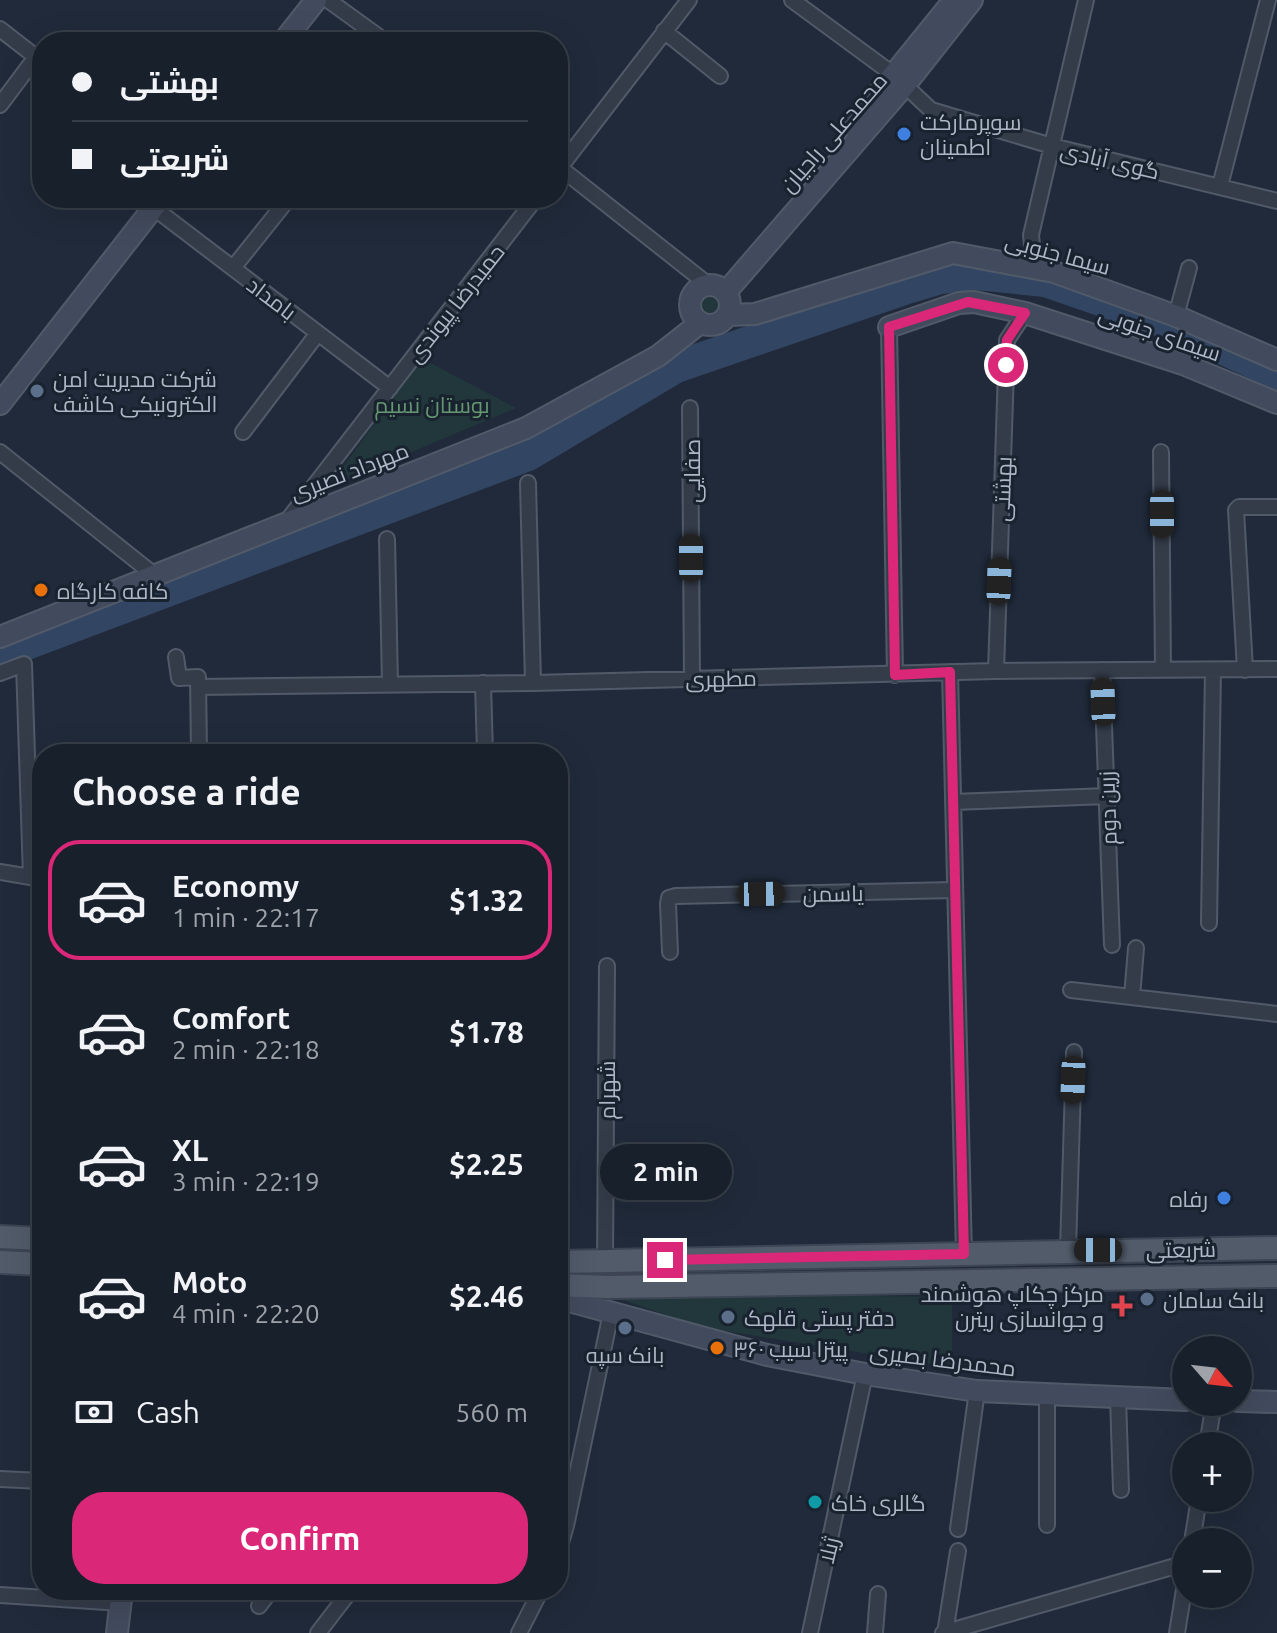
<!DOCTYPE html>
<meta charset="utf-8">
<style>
:root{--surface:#18202c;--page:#212834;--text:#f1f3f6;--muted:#9fa3a9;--line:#363e48;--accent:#db2777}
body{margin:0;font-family:Ubuntu,Cairo,sans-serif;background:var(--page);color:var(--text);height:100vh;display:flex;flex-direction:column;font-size:30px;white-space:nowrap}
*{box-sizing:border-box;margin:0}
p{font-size:26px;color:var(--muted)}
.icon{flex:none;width:44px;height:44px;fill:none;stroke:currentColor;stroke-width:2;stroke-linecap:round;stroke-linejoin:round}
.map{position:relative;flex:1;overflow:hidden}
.panel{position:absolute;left:32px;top:744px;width:536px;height:856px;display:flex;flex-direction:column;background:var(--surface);border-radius:32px;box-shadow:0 8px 32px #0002,0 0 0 2px var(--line)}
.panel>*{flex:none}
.hud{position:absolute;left:32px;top:32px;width:536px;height:176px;border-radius:32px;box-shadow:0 8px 32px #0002,0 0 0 2px var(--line);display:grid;align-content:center;height:176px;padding:0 40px;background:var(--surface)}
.needle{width:52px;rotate:118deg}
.buttons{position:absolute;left:1172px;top:1336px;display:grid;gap:16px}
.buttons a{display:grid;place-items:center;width:80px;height:80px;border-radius:50%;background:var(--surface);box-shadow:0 8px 32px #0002,0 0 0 2px var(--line);font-size:40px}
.end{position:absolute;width:36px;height:36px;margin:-18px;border:10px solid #db2777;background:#fff;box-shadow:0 0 0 4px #fff}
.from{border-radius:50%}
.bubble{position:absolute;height:56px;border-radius:28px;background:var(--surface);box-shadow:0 8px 32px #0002,0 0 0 2px var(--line);font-size:26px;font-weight:600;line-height:56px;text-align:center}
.car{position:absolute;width:24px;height:48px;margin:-24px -12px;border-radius:10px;box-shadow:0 0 6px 2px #0007;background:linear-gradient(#222 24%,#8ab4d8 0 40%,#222 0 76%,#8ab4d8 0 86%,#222 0)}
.hud b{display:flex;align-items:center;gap:28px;height:76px;font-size:30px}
.hud b+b{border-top:2px solid var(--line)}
.hud i{width:20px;height:20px;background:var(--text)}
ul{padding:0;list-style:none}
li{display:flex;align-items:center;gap:24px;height:120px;margin:0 16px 12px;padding:0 24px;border:4px solid transparent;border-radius:32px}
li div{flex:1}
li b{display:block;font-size:30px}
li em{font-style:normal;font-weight:600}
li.selected{border-color:var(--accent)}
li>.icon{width:72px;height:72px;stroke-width:1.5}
h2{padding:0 40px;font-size:36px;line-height:96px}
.pay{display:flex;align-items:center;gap:20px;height:88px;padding:0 40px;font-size:30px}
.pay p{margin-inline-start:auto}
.button{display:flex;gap:16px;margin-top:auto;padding:16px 40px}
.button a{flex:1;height:92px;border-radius:32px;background:var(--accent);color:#fff;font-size:32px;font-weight:600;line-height:92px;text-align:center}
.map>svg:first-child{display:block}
</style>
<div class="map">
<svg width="1277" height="1633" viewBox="0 0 1277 1633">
<rect width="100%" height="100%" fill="#202a3a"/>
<!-- green -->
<path fill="#22373b" d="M693 305a17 17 0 1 1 34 0a17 17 0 1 1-34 0Z
M421,358L516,408L329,487Z
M709,1294L952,1297V1367L705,1328L617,1298Z"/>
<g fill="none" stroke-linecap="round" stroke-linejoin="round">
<!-- river -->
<path stroke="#324563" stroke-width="32" d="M0,654L528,455L676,367L904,289L941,278L976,274L1045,281L1175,326L1277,374"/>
<!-- street casing -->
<g stroke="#515a68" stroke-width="18">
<path id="street" d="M328,0L386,42
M792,0L894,75L931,110L1052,146L1277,201
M0,29L36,57L0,105
M664,31L720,76
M558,166L706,283
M558,170L689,0
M1220,186L1268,0
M154,208L390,388
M1034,266L1031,235L1086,0
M233,268L289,198
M1176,316L1189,268
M889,327L895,675
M690,408L692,679
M243,432L318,333
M0,452L153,574
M1161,452L1163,670
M528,483L533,683
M287,521L536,198
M387,539L390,684
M176,657L179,678L198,677L199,754
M1102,670L1112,945
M1245,670L1236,510L1239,507H1277
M996,671L1007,340L1025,313
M950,672L964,1254
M0,673L24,664L31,877
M483,683L485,754
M198,687L533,683L996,671L1277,669
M953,802L1107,796
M0,872L42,879
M1209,923L1213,670
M670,952L668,904L669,898L676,896L955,890
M1071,990L1277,1014
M1132,997L1136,948
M1068,1250L1074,1052
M605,1261L607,966
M1118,1397L1121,1490
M1207,1446L1214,1402
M0,1479L42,1481
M1047,1525V1394
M958,1529L977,1391
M1192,1542L1199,1498
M558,1553L566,1526L611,1313
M0,1595L121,1603
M259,1606L271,1590
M318,1633L351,1590
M519,1633L541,1590
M810,1633L865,1374
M875,1633L878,1594
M943,1633L1186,1563
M945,1633L958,1551
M1177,1633L1186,1577"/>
</g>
<!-- secondary casing -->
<g stroke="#515a68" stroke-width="24">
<path id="secondary" d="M283,42L316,0
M852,126L954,0
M690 305a20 20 0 1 1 40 0a20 20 0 1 1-40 0Z
M726,292L905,85L972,0
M728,315L755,314L953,253L1054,272L1176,316L1277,360
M889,327L959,303L974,302L1025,313L1183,364L1277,403
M0,404L161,198
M0,637L526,428L658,356L700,323
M558,1298L767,1355L865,1374L977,1391L1186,1400
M1238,1401L1277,1402
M117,1633L122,1590"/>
</g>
<!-- primary casing -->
<g stroke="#3d4554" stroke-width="26">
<path id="primary" d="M0,1237L42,1239
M0,1262L42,1264
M558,1262L1277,1248
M558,1285L607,1287L1277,1276"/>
</g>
<!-- street -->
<use href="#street" stroke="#343c4a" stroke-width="14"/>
<!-- secondary -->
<use href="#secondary" stroke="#424b5d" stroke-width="20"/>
<!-- primary -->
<use href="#primary" stroke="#515b6a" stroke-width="22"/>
</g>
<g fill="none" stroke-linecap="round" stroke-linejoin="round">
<!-- route -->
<path stroke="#db2777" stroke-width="10" d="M665,1260L964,1254L950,672L895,675L889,327L968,302L1025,313L1007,340L1006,365"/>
</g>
<!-- markers -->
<g fill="#3f7fe0" stroke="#19222f" stroke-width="3">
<circle cx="904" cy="134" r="8"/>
<circle cx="1224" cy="1198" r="8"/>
</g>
<g fill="#5c6f8a" stroke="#19222f" stroke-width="3">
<circle cx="37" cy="391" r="8"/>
<circle cx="1147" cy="1299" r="8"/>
<circle cx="728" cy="1317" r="8"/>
<circle cx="625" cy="1328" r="8"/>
</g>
<g fill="#e8710a" stroke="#19222f" stroke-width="3">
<circle cx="41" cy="590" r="8"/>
<circle cx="717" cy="1348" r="8"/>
</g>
<path fill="#e0444e" stroke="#19222f" stroke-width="3" d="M1118 1294h8v8h8v8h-8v8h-8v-8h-8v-8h8z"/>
<circle fill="#0f9aa8" stroke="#19222f" stroke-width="3" cx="815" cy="1502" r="8"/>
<g text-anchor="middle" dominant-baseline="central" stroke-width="6" stroke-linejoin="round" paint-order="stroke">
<!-- poi labels -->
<g font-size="22" fill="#aeb7c7" stroke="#19222f" text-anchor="start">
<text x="920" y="121">سوپرمارکت<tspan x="920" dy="25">اطمینان</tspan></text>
<text x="53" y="378">شرکت مدیریت امن<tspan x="53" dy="25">الکترونیکی کاشف</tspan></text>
<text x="57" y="590">کافه کارگاه</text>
<text x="1208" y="1198" text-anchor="end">رفاه</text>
<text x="1104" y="1293" text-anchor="end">مرکز چکاپ هوشمند<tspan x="1104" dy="25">و جوانسازی ریترن</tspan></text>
<text x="1163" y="1299">بانک سامان</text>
<text x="744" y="1317">دفتر پستی قلهک</text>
<text x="733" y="1348">پیتزا سیب ٣۶٠</text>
<text x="625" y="1354" text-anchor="middle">بانک سپه</text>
<text x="831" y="1502">گالری خاک</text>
</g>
<!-- street labels -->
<g font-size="22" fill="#aeb7c7" stroke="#19222f">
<text transform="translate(833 132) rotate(-49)">محمدعلی راجیان</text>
<text transform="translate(1110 160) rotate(13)">گوی آبادی</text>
<text transform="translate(1058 253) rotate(15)">سیما جنوبی</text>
<text transform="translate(272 298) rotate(37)">بامداد</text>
<text transform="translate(455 303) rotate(-52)">حمیدرضا پیوندی</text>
<text transform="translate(1160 333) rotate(19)">سیمای جنوبی</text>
<text transform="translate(349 471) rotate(-21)">مهرداد نصیری</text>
<text transform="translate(691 471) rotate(-90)">صفایی</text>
<text transform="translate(1002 489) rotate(-88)">بهشتی</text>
<text transform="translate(721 678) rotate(-1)">مطهری</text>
<text transform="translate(1107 808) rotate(-92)">زرین دوم</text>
<text transform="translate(833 893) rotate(-1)">یاسمن</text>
<text transform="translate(606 1090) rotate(-90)">شهرام</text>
<text transform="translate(1181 1249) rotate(-1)">شریعتی</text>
<text transform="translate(943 1359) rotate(7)">محمدرضا بصیری</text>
<text transform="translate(828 1550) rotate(-77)">ژیلا</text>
</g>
<!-- park labels -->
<g font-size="22" fill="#659872" stroke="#19222f">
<text x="432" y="404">بوستان نسیم</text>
</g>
</g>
</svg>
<div class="buttons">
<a><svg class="needle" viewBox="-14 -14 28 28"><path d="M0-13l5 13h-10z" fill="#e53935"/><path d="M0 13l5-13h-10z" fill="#9fa3a9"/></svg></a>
<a>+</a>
<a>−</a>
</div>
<i class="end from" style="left:1006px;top:365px"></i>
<i class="end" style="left:665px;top:1260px"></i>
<div class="bubble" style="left:600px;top:1144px;width:132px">2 min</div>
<i class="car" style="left:1162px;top:514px;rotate:180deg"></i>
<i class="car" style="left:691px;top:558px;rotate:0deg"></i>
<i class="car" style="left:999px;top:581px;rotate:2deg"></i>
<i class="car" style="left:1103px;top:702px;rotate:358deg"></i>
<i class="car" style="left:761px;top:894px;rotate:89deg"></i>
<i class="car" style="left:1073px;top:1080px;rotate:182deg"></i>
<i class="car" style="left:1098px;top:1250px;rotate:270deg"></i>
<div class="hud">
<b><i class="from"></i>بهشتی</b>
<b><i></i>شریعتی</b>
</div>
<section class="panel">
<h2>Choose a ride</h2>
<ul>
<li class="selected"><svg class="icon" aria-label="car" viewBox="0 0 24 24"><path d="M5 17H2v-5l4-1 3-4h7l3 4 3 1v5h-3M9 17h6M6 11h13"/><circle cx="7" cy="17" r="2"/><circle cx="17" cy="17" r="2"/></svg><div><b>Economy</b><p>1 min · 22:17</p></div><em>$1.32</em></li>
<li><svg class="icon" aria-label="car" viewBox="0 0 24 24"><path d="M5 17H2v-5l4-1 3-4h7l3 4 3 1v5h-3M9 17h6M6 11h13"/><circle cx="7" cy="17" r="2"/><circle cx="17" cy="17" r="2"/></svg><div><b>Comfort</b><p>2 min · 22:18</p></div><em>$1.78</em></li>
<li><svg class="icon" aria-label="car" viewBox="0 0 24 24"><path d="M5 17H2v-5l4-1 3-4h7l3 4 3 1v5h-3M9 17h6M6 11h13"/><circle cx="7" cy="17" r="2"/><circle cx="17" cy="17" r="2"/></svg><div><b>XL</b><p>3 min · 22:19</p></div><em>$2.25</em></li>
<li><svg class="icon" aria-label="car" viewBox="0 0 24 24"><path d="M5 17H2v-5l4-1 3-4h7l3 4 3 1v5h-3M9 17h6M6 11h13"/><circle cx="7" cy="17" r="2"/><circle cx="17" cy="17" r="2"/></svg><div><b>Moto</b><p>4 min · 22:20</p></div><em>$2.46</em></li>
</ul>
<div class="pay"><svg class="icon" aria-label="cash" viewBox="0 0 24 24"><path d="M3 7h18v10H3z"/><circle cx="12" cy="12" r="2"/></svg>Cash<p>560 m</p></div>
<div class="button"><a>Confirm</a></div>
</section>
</div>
